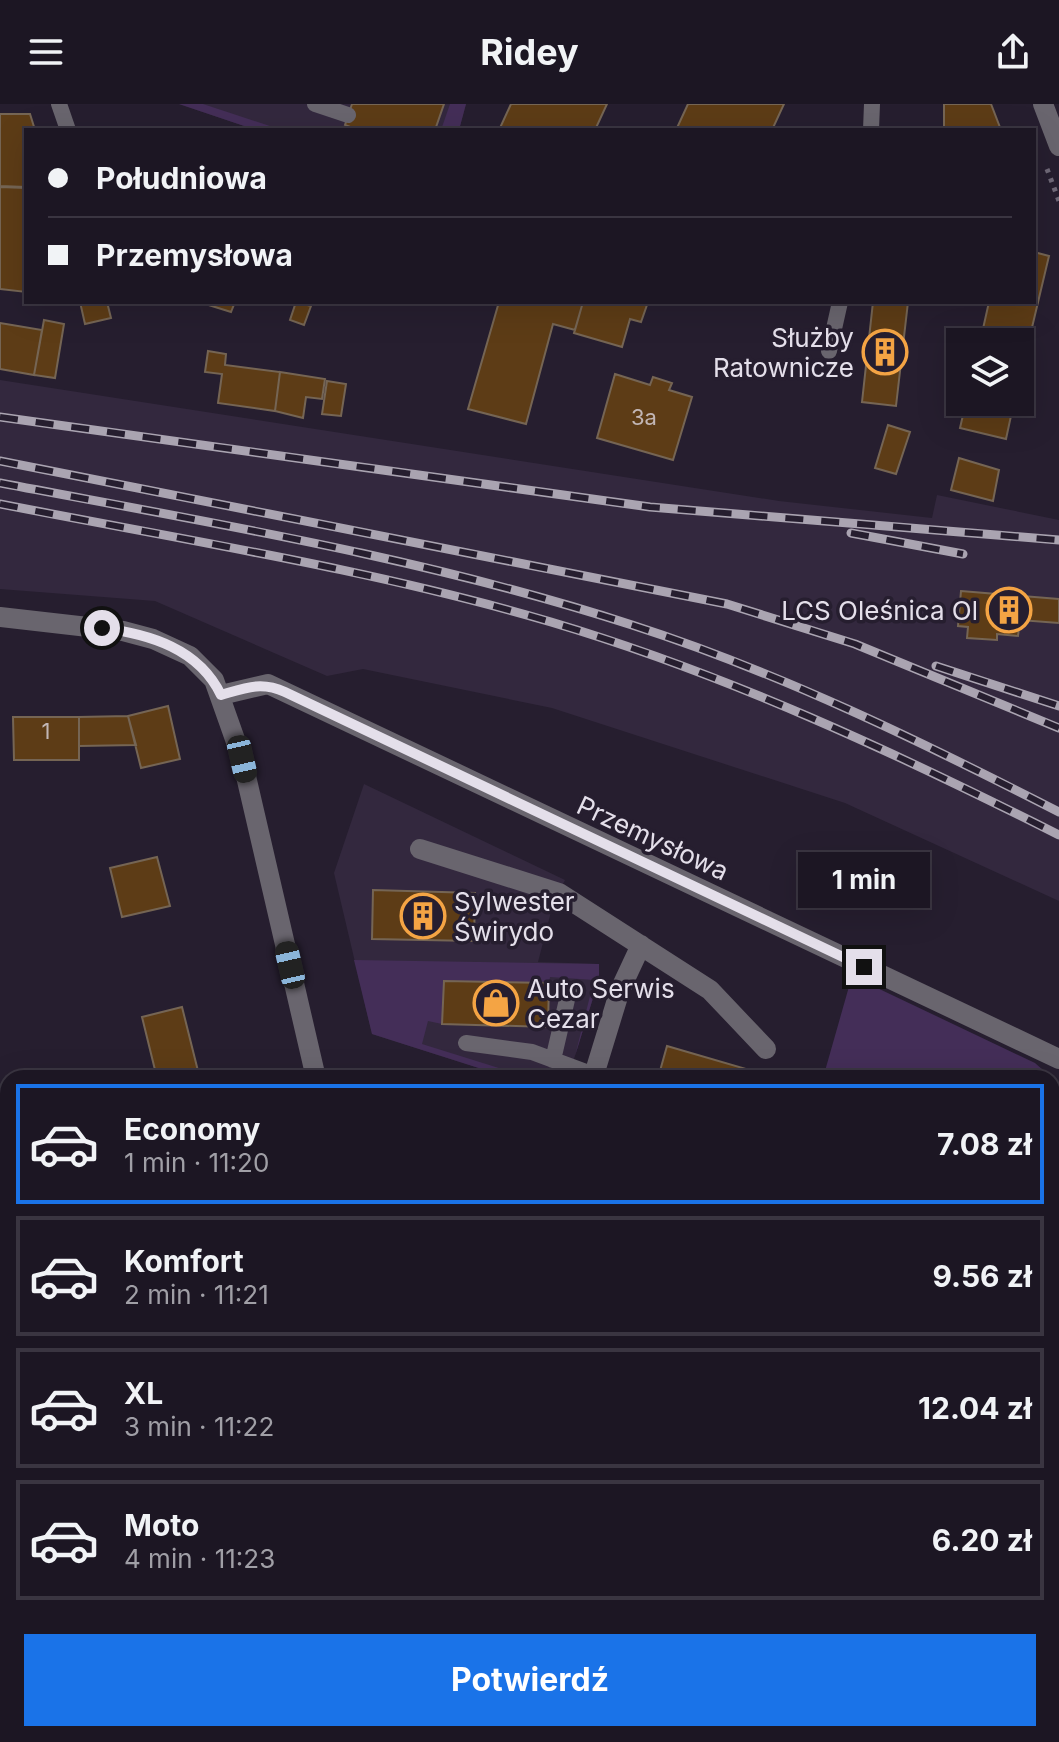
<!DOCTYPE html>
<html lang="pl">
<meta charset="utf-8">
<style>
:root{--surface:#1c1623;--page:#292330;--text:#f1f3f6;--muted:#a09fa6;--line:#3a3541;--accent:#1a73e8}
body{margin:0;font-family:Inter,sans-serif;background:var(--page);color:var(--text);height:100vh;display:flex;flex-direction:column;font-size:30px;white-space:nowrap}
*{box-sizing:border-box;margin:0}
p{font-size:26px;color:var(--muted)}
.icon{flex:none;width:44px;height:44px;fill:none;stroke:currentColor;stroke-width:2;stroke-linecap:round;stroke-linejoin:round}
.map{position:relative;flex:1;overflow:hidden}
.details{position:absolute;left:0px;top:966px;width:1060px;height:672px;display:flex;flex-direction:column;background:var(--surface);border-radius:24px 24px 0 0;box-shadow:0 8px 32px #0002,0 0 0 2px var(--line)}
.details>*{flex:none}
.banner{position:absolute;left:24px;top:24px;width:1012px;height:176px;border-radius:0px;box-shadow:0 8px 32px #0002,0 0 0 2px var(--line);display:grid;align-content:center;height:176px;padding:0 24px;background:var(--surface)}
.tools{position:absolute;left:946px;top:224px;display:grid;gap:16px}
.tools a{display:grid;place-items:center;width:88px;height:88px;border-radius:0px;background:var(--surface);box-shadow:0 8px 32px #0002,0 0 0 2px var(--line);font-size:40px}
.end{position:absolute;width:36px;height:36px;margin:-18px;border:10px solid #e4dfea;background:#111;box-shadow:0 0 0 4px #111}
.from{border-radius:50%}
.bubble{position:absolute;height:56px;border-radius:0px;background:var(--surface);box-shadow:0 8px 32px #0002,0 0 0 2px var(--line);font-size:26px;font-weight:700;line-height:56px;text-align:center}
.car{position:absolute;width:24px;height:48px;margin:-24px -12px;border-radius:10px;box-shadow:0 0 6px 2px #0007;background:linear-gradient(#222 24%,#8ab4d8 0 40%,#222 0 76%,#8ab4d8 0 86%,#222 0)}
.banner b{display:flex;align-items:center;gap:28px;height:76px;font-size:30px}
.banner b+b{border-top:2px solid var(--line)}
.banner i{width:20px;height:20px;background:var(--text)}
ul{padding:14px 0 0;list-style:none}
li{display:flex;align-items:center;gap:24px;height:120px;margin:0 16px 12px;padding:0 8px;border:4px solid var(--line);border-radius:0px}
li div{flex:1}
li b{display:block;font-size:30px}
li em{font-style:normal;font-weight:700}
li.selected{border-color:var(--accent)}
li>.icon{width:72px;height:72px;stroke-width:1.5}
.button{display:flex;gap:16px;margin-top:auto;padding:16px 24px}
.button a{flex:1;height:92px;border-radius:0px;background:var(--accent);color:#fff;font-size:32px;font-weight:700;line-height:92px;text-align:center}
header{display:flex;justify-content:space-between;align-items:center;height:104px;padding:0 24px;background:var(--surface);font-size:36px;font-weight:700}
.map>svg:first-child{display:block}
</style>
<header><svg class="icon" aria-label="menu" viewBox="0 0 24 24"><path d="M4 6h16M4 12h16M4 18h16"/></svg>Ridey<svg class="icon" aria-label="share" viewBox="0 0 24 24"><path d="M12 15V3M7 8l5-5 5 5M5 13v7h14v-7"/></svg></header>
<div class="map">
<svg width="1059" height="1638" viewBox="0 0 1059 1638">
<rect width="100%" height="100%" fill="#261e2f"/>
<!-- built -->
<path fill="#33283e" d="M179,0H466L459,26H256Z
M0,276L779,397L932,414L937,391L1059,416V797L845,699L552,604L363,565L327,572L155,497L0,485Z
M364,680L565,776L553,800L538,858L599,860V875L568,974H510L372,930L334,769Z
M1052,1012L1059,1016V1638H623L625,1630H1052Z
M100,1630H440L444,1638H101Z"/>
<!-- green -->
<path fill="#442e58" d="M179,0H203L282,26H256Z
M450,0H466L459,26H441Z
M354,856L599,860V875L575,952L594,876L550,873L549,879L444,878L442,920L428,917L422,940L531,974H510L372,930Z
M852,872L1035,959L1052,974H823Z
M6,1372L8,1630H100L101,1638H0V1384Z"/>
<!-- building -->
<path fill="#5d3c16" stroke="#756554" stroke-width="2" d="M352,0H444L435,26H358L345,21Z
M511,0H607L595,26H499Z
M688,0H784L772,26H676Z
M944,0H991L1001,26H944Z
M0,10H30L35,26H26V83L0,82Z
M0,83L26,84V188L0,185Z
M1034,148L1049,152L1020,274V238H980L989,198H1034Z
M80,198H107L111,214L85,220Z
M199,198H235L231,208Z
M296,198L311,202L304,221L290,216Z
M499,198H583L575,226L553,220L526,320L468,305Z
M583,198H637L647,201L641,218L630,215L622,243L574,229Z
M873,198H908L896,302L862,298Z
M44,216L64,220L55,274L34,271Z
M0,219L42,226L34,271L0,265Z
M208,247L226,250L225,261L280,268L275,307L218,299L222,270L205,268Z
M280,268L325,275L322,295L306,293L303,314L275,307Z
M615,270L650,281L653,273L672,279L669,286L692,293L673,356L597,334Z
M327,277L346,280L341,312L322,310Z
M966,298H1014L1006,335L960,324Z
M888,321L910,328L896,370L875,364Z
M959,354L999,366L993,397L951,386Z
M961,487L1059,495V519L1020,516L1018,532L997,530V536L967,534L968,523L958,522Z
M168,602L180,655L141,664L128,612Z
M128,612L136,641L79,642V613Z
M13,613H79V656H14Z
M157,753L170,802L122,813L110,764Z
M373,786L475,789L474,837L372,835Z
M444,877L549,879L548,923L442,920Z
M182,903L198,967L157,974L142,913Z
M667,942L777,974H658Z
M0,1041L8,1044V1073L0,1071Z
M119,1630H150L153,1638H121Z
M655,1630H881L879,1638H682Z"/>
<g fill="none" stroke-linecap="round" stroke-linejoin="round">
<!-- path -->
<path stroke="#706978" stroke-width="5" stroke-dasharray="4 6" stroke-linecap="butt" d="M1047,65L1059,97
M0,1554L8,1542
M52,1630L53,1638"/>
<!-- service -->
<path stroke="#69656e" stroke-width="16" d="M59,0L68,26
M315,0L348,11
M871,26L872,0
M829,247L840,198
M466,939L532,948L594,971
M553,956L569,887
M1052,1053L1059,1035
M0,1415L8,1398
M915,1638L917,1630"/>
<!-- minor -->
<path stroke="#69656e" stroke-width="20" d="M1043,0L1059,42
M221,591L268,580L1059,955
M420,745L559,789L710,886L766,945
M593,974L620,886L641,841"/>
<!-- tertiary -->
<path stroke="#69656e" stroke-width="20" d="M0,513L123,527L153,535L190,552L214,576L242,655L316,974
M502,1630L506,1638"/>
<!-- rail casing -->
<g stroke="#aaa4b1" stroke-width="9">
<path id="rail" d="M0,313L650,403L1059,436
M0,357L727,500L855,540L1059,624
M0,379C212,419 426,454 632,521C781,569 920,637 1059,708
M0,400C184,436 371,465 551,518C729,571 894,648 1059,731
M851,429L963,450
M936,562L1059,602"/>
</g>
<!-- rail -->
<use href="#rail" stroke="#261e2f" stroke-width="6" stroke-dasharray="18" stroke-linecap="butt"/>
</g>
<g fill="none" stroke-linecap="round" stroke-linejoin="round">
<!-- route -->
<path stroke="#e4dfea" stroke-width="10" d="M102,524C150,530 199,545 221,591C245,584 261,577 285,588L864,863"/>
</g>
<!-- icons -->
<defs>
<g id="building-ring" transform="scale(2.3)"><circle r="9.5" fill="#261e2f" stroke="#f4a444" stroke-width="1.5"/><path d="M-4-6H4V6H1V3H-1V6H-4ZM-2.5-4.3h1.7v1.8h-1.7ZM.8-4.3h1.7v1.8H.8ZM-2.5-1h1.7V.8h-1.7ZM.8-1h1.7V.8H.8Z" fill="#f4a444"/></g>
<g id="shop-ring" transform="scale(2.3)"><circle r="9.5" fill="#261e2f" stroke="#f4a444" stroke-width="1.5"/><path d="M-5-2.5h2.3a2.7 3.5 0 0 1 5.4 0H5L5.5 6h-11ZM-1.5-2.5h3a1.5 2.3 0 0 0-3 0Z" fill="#f4a444"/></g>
</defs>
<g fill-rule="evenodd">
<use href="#building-ring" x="885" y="248"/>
<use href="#building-ring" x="1009" y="506"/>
<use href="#building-ring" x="423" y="812"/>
<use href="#shop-ring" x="496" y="899"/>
</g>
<g text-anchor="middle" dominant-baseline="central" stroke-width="7" stroke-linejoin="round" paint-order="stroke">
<!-- number labels -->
<g font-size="22" fill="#c2b6b5">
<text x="644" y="313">3a</text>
<text x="46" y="627">1</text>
</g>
<!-- poi labels -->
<g font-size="26" fill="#e4dfea" stroke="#261e2f" text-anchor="end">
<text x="854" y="233">Służby<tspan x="854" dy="30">Ratownicze</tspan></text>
<text x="978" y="506">LCS Oleśnica Ol</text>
<text x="454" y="797" text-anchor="start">Sylwester<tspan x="454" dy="30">Świrydo</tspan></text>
<text x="527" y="884" text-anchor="start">Auto Serwis<tspan x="527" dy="30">Cezar</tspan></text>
</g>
<!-- street labels -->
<g font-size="26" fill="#e4dfea" stroke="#261e2f">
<text transform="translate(653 734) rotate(25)">Przemysłowa</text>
</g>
</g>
</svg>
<div class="tools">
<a><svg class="icon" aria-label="layers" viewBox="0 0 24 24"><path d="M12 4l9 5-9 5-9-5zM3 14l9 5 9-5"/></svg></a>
</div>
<i class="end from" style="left:102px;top:524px"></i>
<i class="end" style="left:864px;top:863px"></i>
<div class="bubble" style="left:798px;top:748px;width:132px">1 min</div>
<i class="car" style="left:242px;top:655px;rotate:167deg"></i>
<i class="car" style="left:290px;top:861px;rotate:347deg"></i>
<div class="banner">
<b><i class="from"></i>Południowa</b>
<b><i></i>Przemysłowa</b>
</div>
<section class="details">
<ul>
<li class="selected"><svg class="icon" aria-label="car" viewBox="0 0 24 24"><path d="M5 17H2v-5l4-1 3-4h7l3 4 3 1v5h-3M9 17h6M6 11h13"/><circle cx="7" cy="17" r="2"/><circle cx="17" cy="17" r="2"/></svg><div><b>Economy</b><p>1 min · 11:20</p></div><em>7.08 zł</em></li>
<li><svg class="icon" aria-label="car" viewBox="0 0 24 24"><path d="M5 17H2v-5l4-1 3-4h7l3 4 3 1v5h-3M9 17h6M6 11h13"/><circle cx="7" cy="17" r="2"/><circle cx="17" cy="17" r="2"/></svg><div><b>Komfort</b><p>2 min · 11:21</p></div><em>9.56 zł</em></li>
<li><svg class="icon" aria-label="car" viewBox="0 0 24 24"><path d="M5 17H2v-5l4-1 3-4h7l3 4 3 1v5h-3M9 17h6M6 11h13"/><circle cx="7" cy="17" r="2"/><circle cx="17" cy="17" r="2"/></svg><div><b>XL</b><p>3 min · 11:22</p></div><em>12.04 zł</em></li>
<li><svg class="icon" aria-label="car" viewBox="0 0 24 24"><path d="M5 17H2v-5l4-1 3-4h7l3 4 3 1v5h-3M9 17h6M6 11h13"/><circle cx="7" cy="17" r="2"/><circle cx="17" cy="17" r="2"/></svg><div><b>Moto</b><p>4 min · 11:23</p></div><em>6.20 zł</em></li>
</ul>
<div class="button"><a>Potwierdź</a></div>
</section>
</div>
